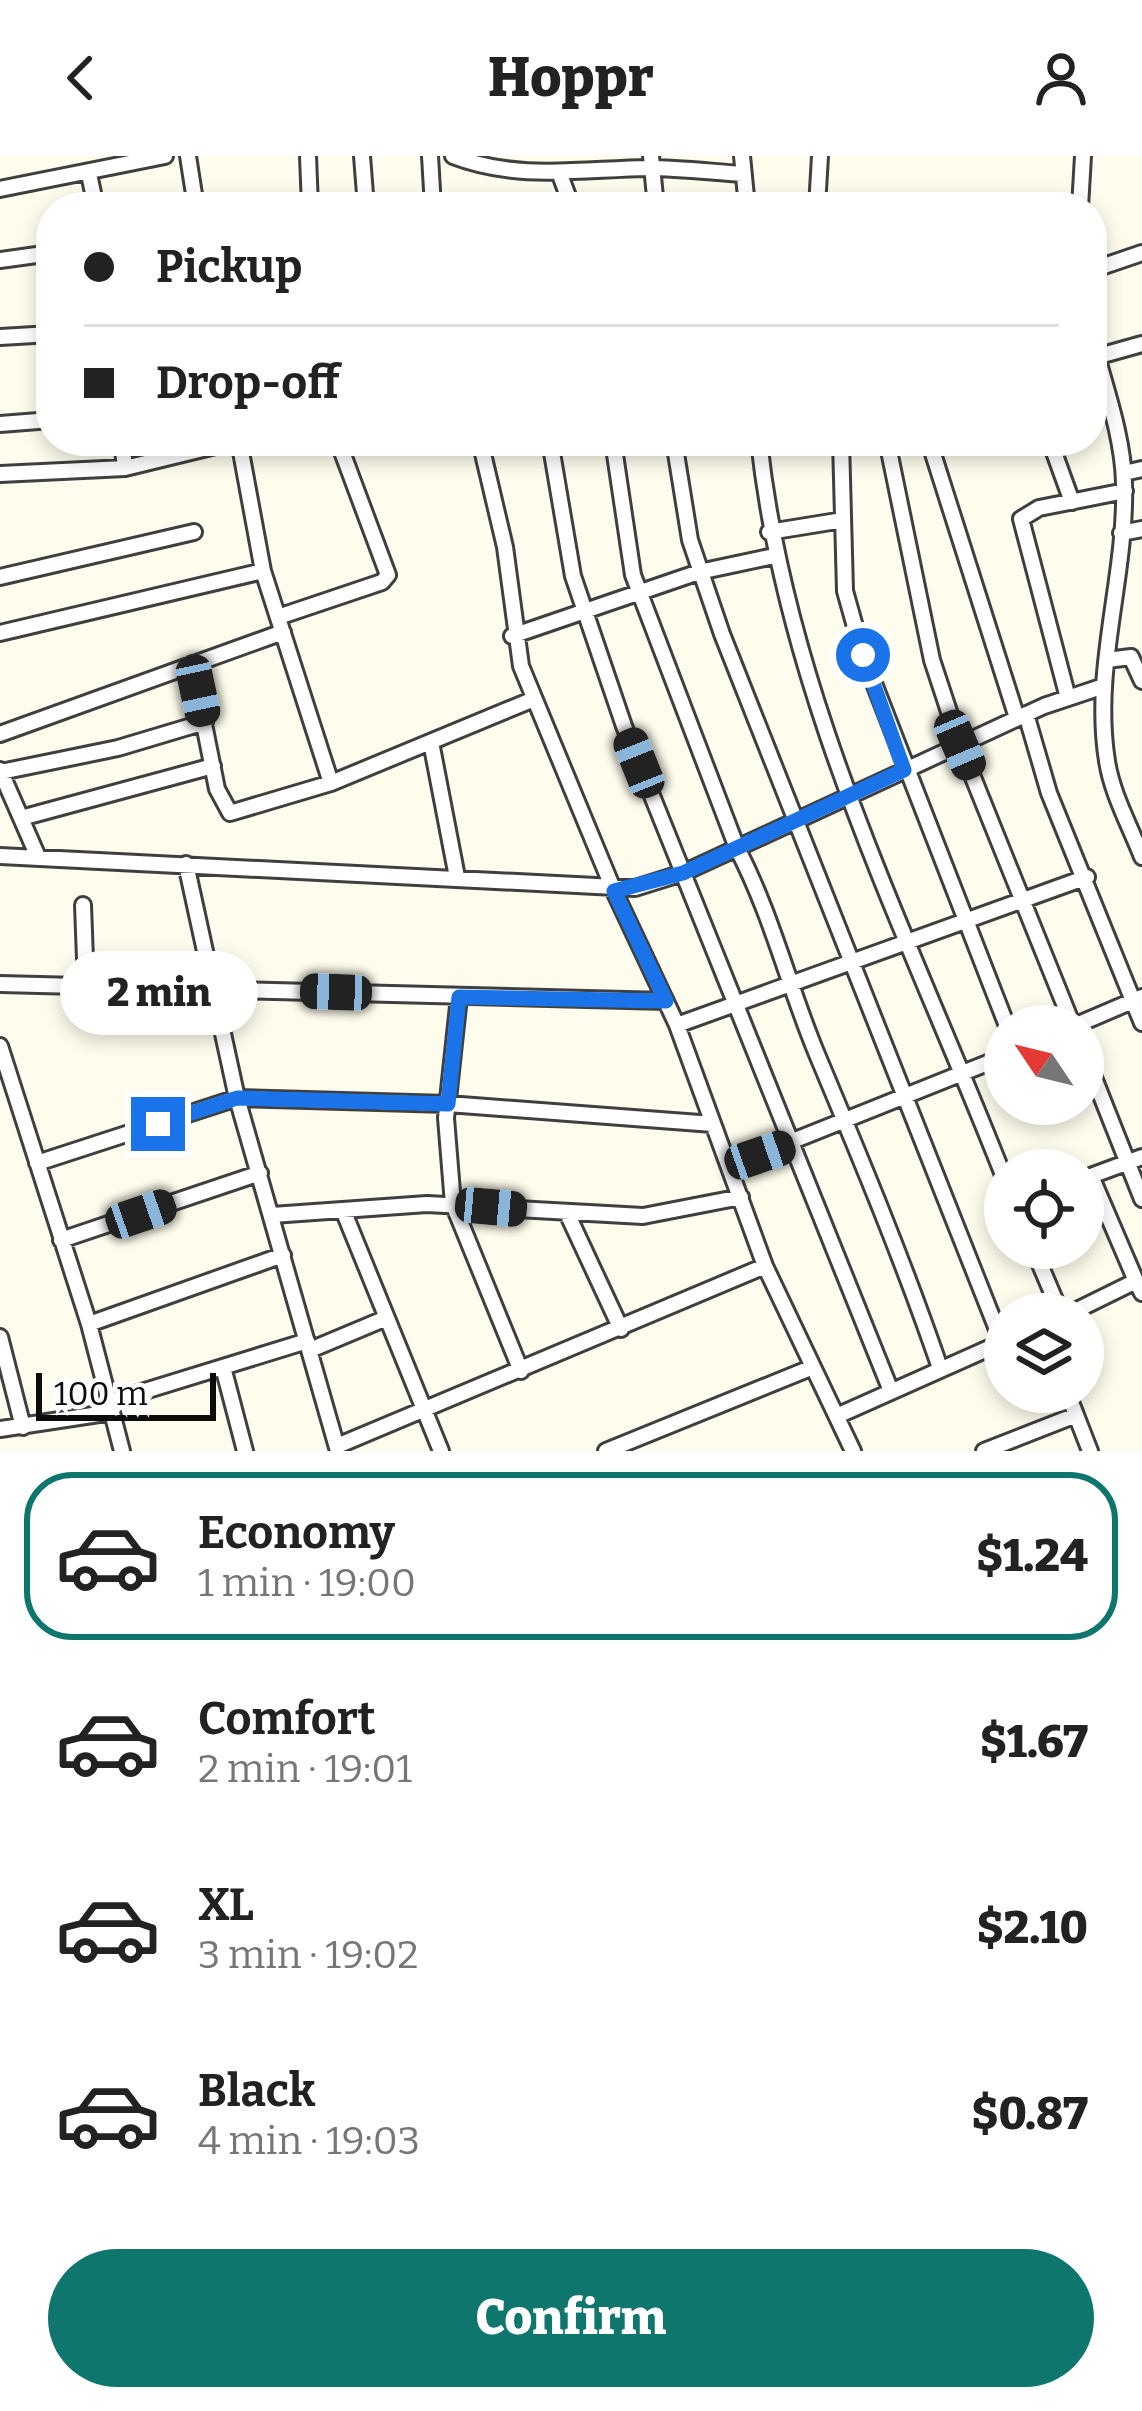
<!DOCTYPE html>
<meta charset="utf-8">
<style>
:root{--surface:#fff;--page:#f6f6f6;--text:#222;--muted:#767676;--line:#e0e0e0;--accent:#0f766e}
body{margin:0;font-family:Bitter,serif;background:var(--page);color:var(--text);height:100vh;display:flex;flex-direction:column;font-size:45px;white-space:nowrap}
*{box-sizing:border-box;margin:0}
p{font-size:39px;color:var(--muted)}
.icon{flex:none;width:66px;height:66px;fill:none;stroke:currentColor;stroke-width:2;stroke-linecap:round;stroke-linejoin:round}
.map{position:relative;height:1295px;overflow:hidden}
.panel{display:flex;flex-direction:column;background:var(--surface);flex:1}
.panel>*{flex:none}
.hud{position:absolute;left:36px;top:36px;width:1071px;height:264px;border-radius:48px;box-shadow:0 6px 18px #0003;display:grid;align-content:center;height:264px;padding:0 48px;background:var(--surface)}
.needle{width:78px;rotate:305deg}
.controls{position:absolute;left:984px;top:849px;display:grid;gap:24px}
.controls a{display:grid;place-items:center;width:120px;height:120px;border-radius:50%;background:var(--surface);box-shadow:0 6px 18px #0003;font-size:60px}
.scale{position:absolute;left:36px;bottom:30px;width:180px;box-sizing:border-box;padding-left:12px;border:6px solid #0c0c0c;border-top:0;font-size:33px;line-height:42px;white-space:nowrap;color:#0c0c0c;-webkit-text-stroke:9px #fff;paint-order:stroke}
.end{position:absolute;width:54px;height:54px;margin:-27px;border:15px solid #1a73e8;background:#fff;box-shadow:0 0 0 6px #fff}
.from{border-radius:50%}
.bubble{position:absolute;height:84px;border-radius:42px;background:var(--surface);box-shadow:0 6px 18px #0003;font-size:39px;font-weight:800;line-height:84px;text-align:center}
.car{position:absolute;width:36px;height:72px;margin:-36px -18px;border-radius:15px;box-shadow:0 0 9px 3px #0007;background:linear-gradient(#222 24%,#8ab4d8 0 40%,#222 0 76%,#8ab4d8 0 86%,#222 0)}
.hud b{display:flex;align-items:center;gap:42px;height:114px;font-size:45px}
.hud b+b{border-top:3px solid var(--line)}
.hud i{width:30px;height:30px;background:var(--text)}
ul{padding:21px 0 0;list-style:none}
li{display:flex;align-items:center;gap:36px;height:168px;margin:0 24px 18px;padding:0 24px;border:6px solid transparent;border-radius:48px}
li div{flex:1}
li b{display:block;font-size:45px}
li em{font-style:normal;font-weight:800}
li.active{border-color:var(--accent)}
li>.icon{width:108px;height:108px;stroke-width:1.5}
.primary-button{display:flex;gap:24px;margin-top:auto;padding:24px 48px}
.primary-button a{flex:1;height:138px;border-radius:72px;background:var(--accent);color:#fff;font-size:48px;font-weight:800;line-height:138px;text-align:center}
header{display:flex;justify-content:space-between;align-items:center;height:156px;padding:0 48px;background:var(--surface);font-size:54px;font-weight:800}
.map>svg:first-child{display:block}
</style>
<header><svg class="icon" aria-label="back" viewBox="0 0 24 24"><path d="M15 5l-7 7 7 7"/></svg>Hoppr<svg class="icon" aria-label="person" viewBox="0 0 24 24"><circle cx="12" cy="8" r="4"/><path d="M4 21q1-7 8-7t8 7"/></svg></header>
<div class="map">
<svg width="1142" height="1295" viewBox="0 0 1142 1295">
<rect width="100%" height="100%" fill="#fefcec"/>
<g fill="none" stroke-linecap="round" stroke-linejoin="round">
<!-- minor casing -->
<g stroke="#3f3f3f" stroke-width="20">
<path id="minor" d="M188,0L196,51
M308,0L310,51
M362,0L366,51
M430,0L433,51
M453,0C517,25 582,13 648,12C680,12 711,16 742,18
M651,0L656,51
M742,0L747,51
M559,16L572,51
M89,18L96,51
M0,33L165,0
M817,51L820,0
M1080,51L1083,0
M0,104L51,97
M1092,114L1142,97
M0,181L51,178
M1092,182C1104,229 1123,279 1124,327C1127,420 1092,512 1107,605C1112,638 1130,670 1142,701
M1092,202L1142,188
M0,268L51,264
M122,285L125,312
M239,285L263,415L331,627
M480,285L505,391L521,510L614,735L677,869L765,1110L853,1295
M550,285L573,420L624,570L891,1235
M613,285L633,419L737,692C771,757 788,828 816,896C860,1001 903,1104 940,1212
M674,285L690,384L722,478L1002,1186
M759,285C787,545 911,783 1005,1024
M841,285L845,435L863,499L1007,870
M887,285L932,504L960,589L1073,870
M929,285L1017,562
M1050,285L1072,346
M1124,317L1142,313
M0,318L125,312L236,285
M769,376L843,364
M1121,377L1142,373
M0,421L194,376
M278,461L382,426L388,419L338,285
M0,477L263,415
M512,480L699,416L774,400
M1107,504L1131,501L1142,525
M192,508L217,633L230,657L331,627L534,543
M1068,542L1021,363L1039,352L1125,335
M1026,558L1049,637L1142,867
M0,578L283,476
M431,586L457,721
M0,614L38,701
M1,616L118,592L205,566
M21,662L213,610
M0,700L635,732L683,717L1044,550L1104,530
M186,708L237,942L338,1295
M83,749L86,830
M0,828L666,845
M459,841L446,962L453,1048L521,1215
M677,869L1087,721
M1074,870L1142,841
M0,890L89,1168L122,1295
M1083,894L1142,1043
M37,1007L237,942L448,948L713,968
M730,1010L1005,900
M1091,1020L1136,1125
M1088,1021L1142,1001
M343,1054L441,1295
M567,1057L621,1173
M272,1059L427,1048L643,1060L741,1041
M61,1084L260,1017
M1033,1092L1061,1158
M1069,1158L1136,1125L1142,1137
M89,1168L283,1099
M0,1181L23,1271
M310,1194L384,1163
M223,1211L245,1295
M109,1246L307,1185
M839,1259L1005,1185
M1076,1259L1090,1295
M0,1273L112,1256
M337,1290L765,1110
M606,1295L813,1211
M984,1295L1076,1259L1067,1236"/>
</g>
<!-- minor -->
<use href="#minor" stroke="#fff" stroke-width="14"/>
</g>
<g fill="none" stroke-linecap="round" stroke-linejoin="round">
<!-- route -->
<path stroke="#1a73e8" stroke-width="15" d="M158,968L237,942L448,948L459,841L666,845L614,735L683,717L904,614L863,499"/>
</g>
</svg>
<div class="controls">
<a><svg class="needle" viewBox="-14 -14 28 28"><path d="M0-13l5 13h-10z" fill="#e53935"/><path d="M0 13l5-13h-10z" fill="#767676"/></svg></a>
<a><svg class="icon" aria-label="locate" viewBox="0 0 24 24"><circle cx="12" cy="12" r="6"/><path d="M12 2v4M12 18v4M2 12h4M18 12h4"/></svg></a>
<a><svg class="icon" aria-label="layers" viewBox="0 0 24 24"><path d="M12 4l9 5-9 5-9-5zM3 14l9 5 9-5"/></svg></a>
</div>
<div class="scale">100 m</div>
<i class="end from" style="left:863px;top:499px"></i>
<i class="end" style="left:158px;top:968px"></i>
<div class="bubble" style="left:60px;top:795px;width:198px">2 min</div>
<i class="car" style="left:198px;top:535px;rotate:168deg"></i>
<i class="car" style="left:960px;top:589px;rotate:157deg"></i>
<i class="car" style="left:639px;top:607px;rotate:338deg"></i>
<i class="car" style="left:336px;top:836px;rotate:272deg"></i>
<i class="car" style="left:760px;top:999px;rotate:71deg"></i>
<i class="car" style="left:491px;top:1051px;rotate:95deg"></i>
<i class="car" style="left:141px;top:1058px;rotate:71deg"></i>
<div class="hud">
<b><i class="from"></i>Pickup</b>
<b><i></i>Drop-off</b>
</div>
</div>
<section class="panel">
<ul>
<li class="active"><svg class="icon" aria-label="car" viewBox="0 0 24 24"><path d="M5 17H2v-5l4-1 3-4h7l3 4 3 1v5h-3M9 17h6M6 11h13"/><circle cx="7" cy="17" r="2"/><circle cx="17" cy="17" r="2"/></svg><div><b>Economy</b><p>1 min · 19:00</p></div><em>$1.24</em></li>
<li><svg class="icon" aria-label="car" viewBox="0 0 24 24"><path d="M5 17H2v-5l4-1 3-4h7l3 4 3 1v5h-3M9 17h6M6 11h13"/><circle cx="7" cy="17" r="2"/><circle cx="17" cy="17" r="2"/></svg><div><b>Comfort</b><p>2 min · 19:01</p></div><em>$1.67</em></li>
<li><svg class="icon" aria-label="car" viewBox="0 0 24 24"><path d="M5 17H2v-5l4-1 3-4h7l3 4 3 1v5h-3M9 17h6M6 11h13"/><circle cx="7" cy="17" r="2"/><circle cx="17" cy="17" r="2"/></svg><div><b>XL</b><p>3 min · 19:02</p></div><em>$2.10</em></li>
<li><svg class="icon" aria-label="car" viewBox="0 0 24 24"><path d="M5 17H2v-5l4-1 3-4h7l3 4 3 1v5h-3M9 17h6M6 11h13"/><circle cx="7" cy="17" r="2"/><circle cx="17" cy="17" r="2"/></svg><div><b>Black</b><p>4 min · 19:03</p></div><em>$0.87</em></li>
</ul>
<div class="primary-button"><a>Confirm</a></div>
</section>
